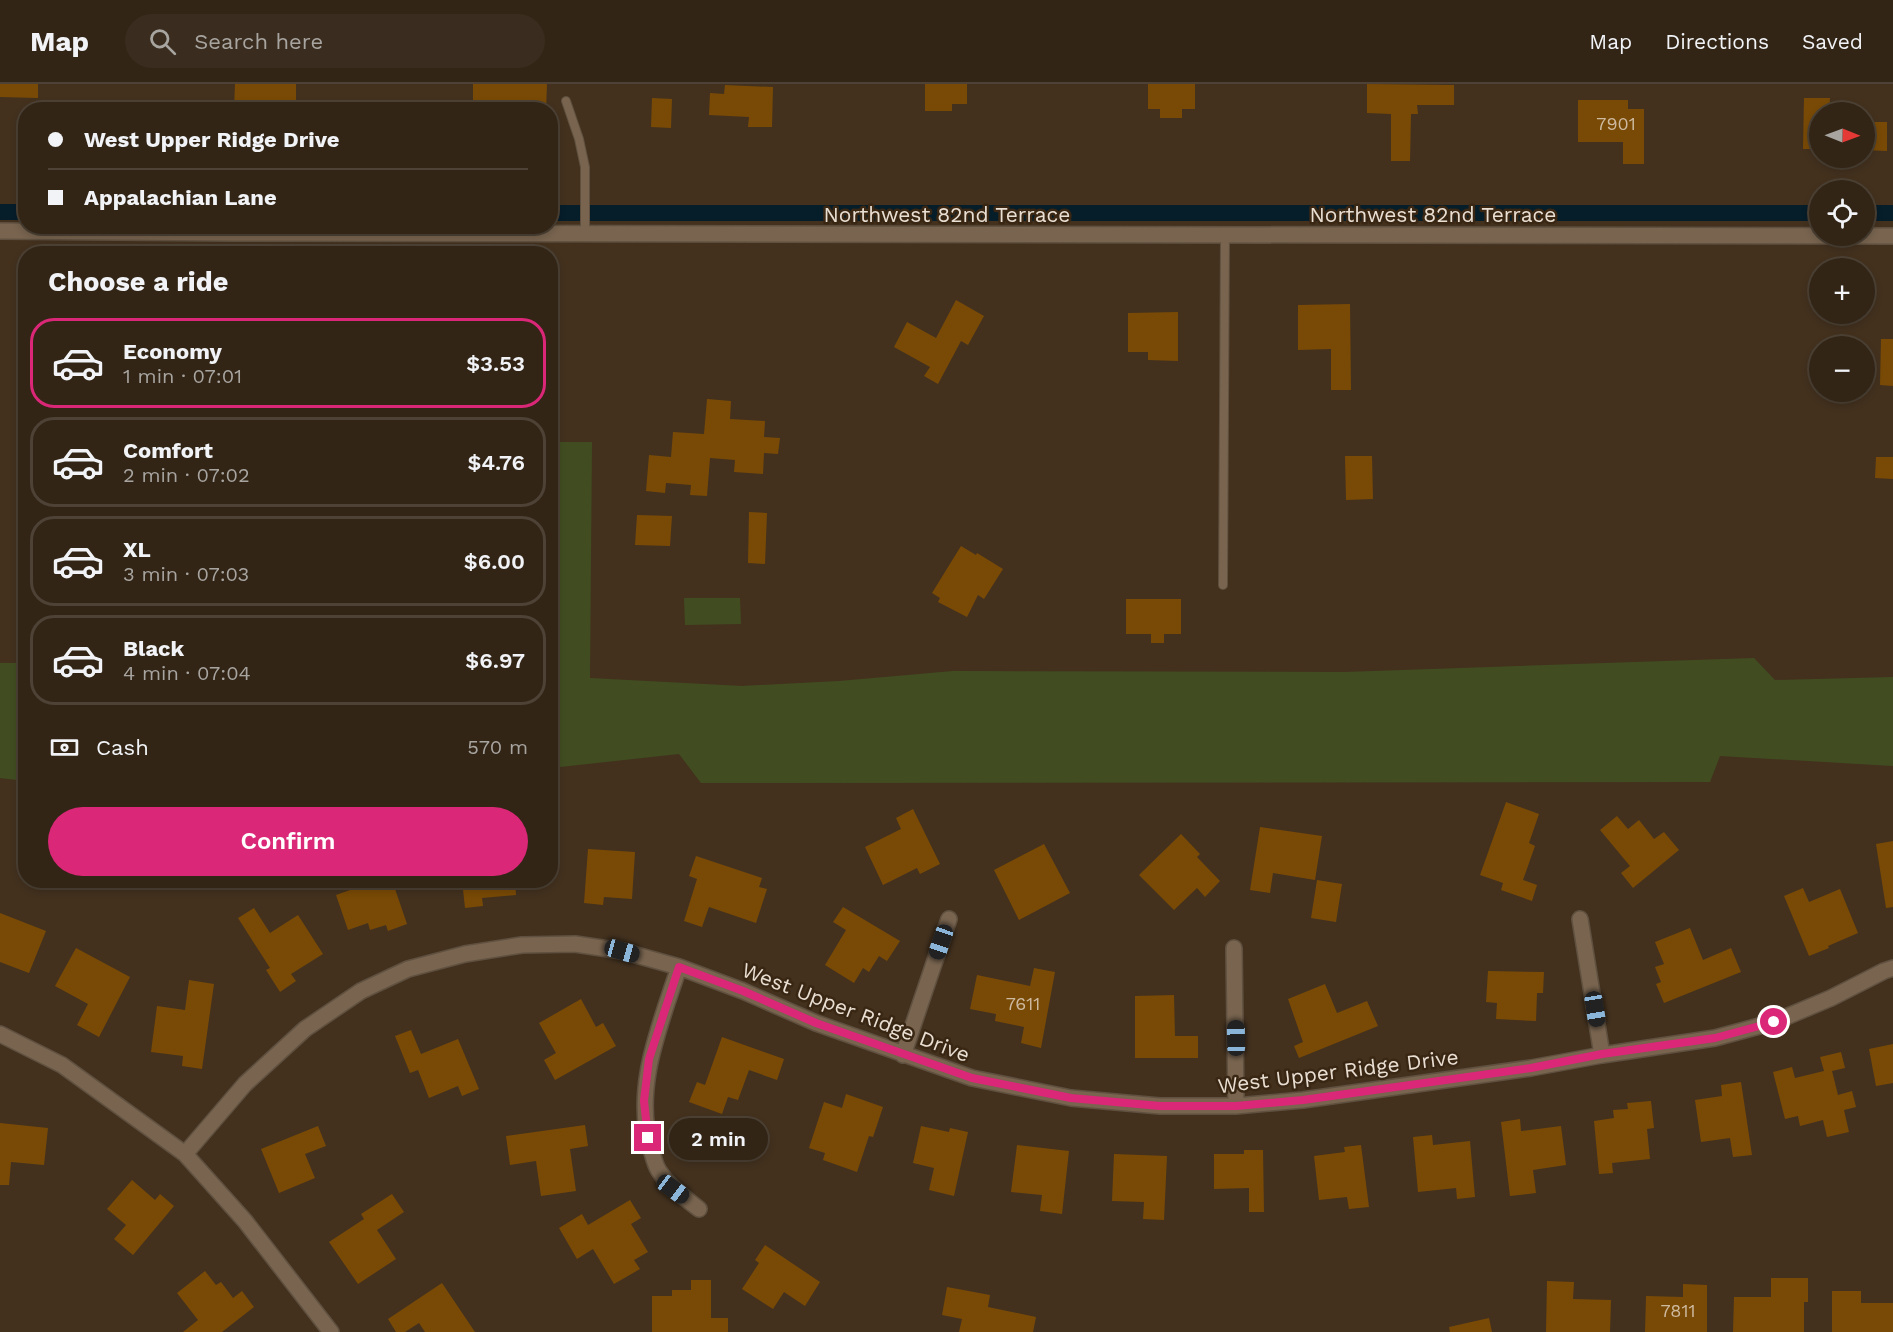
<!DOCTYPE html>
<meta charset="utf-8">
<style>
:root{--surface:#322516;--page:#3a2d1f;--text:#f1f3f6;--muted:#a8a5a1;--line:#4d4235;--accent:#db2777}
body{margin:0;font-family:"Work Sans",sans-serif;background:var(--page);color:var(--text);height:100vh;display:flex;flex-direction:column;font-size:22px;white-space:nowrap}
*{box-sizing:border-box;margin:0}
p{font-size:20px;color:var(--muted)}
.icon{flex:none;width:33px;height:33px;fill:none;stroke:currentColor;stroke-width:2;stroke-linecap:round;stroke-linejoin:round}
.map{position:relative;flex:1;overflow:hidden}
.sheet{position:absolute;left:18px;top:162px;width:540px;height:642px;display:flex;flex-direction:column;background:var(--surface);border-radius:24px;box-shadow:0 3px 9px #0003,0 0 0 2px var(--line)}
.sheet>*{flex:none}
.hud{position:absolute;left:18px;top:18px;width:540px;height:132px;border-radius:24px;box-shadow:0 3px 9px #0003,0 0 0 2px var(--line);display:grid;align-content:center;height:132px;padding:0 30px;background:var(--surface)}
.needle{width:39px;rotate:91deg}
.controls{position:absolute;left:1809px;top:18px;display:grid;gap:12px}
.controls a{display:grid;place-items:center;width:66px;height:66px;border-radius:50%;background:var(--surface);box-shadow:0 3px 9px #0003,0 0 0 2px var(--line);font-size:30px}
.end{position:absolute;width:27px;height:27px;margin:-14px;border:8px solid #db2777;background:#fff;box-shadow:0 0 0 3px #fff}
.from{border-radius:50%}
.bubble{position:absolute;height:42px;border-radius:21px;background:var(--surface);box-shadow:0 3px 9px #0003,0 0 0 2px var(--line);font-size:20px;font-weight:600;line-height:42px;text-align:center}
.car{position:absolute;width:18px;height:36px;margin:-18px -9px;border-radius:8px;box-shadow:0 0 4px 2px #0007;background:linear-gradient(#222 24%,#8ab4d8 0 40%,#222 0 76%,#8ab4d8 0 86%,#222 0)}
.hud b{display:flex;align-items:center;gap:21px;height:57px;font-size:22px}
.hud b+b{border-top:2px solid var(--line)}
.hud i{width:15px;height:15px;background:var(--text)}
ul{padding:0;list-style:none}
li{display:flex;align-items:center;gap:18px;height:90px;margin:0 12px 9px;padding:0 18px;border:3px solid var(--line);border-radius:24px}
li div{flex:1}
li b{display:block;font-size:22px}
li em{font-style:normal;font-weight:600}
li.active{border-color:var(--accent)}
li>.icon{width:54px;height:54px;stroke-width:1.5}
h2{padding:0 30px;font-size:27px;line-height:72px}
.pay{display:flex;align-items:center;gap:15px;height:66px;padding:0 30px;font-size:22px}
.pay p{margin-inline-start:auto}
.action{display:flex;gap:12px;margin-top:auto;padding:12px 30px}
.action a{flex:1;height:69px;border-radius:36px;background:var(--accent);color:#fff;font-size:24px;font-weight:600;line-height:69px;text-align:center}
header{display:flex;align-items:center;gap:36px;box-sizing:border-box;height:84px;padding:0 30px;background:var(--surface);border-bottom:2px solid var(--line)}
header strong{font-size:28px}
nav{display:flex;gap:33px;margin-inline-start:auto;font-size:21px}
.search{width:420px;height:54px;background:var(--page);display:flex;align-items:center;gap:15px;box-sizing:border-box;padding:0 21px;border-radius:33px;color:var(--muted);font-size:22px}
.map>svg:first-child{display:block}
</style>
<header>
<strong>Map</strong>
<div class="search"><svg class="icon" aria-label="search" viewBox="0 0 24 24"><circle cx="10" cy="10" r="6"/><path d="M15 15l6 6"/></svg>Search here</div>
<nav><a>Map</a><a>Directions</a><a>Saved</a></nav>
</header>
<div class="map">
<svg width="1893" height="1248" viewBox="0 0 1893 1248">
<rect width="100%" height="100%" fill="#43311e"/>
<!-- green -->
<path fill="#414d21" d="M551,358H592L590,594L742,602L839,597L953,587L1345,588L1754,574L1775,596L1893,593V682L1720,672L1710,698L701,699L679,670L551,684Z
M684,514H740L741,540L685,541Z
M0,579H25V697L0,694Z"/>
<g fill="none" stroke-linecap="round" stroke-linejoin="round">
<!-- canal -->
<path stroke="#061d2a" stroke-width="16" d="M0,128H26
M550,129H1820
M1864,129H1893"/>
</g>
<!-- building -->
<path fill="#794a06" d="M0,0H38V14L0,13Z
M235,0H296V26H234Z
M473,0H547L546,26H496V23H473Z
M925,0H967V20H952V27H925Z
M1148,0H1195V25H1182V34H1160V25H1148Z
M1367,0L1454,1V21H1417L1418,30H1411L1410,77H1391V30L1367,29Z
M725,1L773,3L772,43H748L749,33L709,31L710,9L724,10Z
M652,14L672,15L671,44L651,43Z
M1804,14H1830L1829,28H1820V65H1803Z
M1578,16H1628V25H1644V80H1623V58H1578Z
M1864,38H1887V67L1864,66Z
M956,216L984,232L968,261L961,257L938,300L924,292L930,283L894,263L907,238L936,254Z
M1350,220L1351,306H1331V265L1298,266V221Z
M1178,228V277L1148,276V268H1128V229Z
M1881,255H1893V302L1880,301Z
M707,315L731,317L730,335L765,337L764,353L780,354L778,370L764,369L763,390L734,388L735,376L710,374L707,412L690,411L691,401L666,399L665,409L646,407L649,371L671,373L673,348L704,350Z
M1345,372H1372L1373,415L1346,416Z
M1876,373H1893V395L1875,394Z
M749,428L767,429L765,480L748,479Z
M637,431L672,432L670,462L635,461Z
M961,462L976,471L977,469L1003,485L984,515L978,511L967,533L938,518L940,514L932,509Z
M1126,515H1181V550H1164V559H1151V550H1126Z
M1506,718L1539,730L1529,759L1535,762L1523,796L1537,801L1532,817L1501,806L1503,799L1480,791Z
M913,725L940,780L920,790L917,784L883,801L865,763L901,745L896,734Z
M1617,732L1628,745L1639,736L1654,755L1664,748L1679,766L1633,804L1621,789L1630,782L1600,746Z
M1260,743L1322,752L1315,796L1273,789L1270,809L1250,806Z
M1181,750L1200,770L1197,773L1220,797L1205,813L1197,804L1174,826L1139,791Z
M1893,757V823L1886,824L1876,760Z
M1044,760L1070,809L1019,836L994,786Z
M588,765L635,768L632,815L604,813L603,821L584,819Z
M696,772L762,794L759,803L767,805L756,839L709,823L702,843L684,837L697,795L689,792Z
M365,796H392L407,840L388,847L386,841L370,846L368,839L348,846L336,811L367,800Z
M462,796H515L516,811L482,814L483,822L465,824Z
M1317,796L1342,800L1336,838L1311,834Z
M1803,804L1809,818L1840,805L1858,849L1828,862L1829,864L1809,872L1784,812Z
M843,823L900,857L887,877L879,872L869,888L863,884L854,899L825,881L846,846L833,838Z
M254,824L270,849L298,831L323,870L291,890L296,897L280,908L266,886L270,884L238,834Z
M0,829L46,847L29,889L0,878Z
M1690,844L1703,876L1731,864L1741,888L1664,919L1656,900L1661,898L1655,883L1664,880L1655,858Z
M76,864L130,893L99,953L77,941L88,920L55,902Z
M1034,884L1055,888L1041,964L1021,959L1024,943L995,937L996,930L970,925L977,891L1030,902Z
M1488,887L1544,888L1543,909H1537L1536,937L1496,935L1497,919L1486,918Z
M189,896L214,900L202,985L182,982L183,972L151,968L157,922L185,926Z
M1325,900L1337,929L1367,917L1378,942L1299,974L1294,962L1303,958L1288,915Z
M1174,911L1175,952H1198V974H1135V912Z
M581,915L596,943L603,939L616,962L555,996L544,976L556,969L539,939Z
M411,946L421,970L458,955L479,1005L462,1012L458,1002L429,1014L418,986L410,989L395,952Z
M722,953L784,975L777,996L749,986L738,1016L728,1013L722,1030L689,1018L697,998L705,1001Z
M1893,960V999L1876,1002L1869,965Z
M1841,968L1845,984L1832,987L1838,1011L1852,1007L1856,1023L1844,1026L1849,1048L1827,1053L1823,1036L1800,1042L1798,1032L1785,1035L1773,988L1792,983L1795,994L1824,987L1820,973Z
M1741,998L1752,1071L1733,1073L1730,1054L1701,1058L1695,1016L1722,1012L1721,1001Z
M846,1010L883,1023L873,1053L869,1052L857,1088L823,1076L825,1069L809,1064L824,1018L842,1024Z
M1651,1017L1654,1044L1647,1045L1650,1075L1612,1079L1613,1089L1599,1090L1594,1037L1614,1034L1613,1026L1628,1025L1627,1019Z
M1520,1035L1521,1047L1561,1042L1566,1081L1533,1086L1536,1109L1510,1112L1501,1038Z
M0,1039L48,1044L44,1081L11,1078L9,1101H0Z
M585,1041L588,1062L570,1065L576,1107L541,1112L536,1077L510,1081L506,1052Z
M318,1042L326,1062L305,1070L315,1094L279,1109L261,1065Z
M921,1042L949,1048L950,1044L968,1048L954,1112L929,1106L934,1084L913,1079Z
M1432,1051L1433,1061L1470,1057L1475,1113L1457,1115L1456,1104L1418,1108L1413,1053Z
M1017,1061L1069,1067L1062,1130L1040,1127L1042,1111L1011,1108Z
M1361,1061L1369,1123L1349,1125L1347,1113L1319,1116L1314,1072L1345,1068L1344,1063Z
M1244,1066H1263L1264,1128H1249V1104L1214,1105V1070H1244Z
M1114,1070L1167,1072L1164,1136L1143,1135L1144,1118L1112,1117Z
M132,1096L155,1116L160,1110L174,1122L133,1171L114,1155L126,1141L107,1125Z
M392,1110L404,1128L377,1146L396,1175L358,1200L329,1158L364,1135L361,1130Z
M630,1116L641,1134L631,1140L648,1168L634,1176L640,1185L614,1200L593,1165L577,1175L559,1144L582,1130L588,1141Z
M765,1161L820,1198L805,1222L784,1208L773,1225L742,1205L759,1179L755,1176Z
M205,1187L216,1201L221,1198L233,1214L242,1207L254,1223L222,1248H183L198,1236L177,1209Z
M1771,1194H1808V1218H1804V1248H1733L1734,1213H1771Z
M691,1196H711V1234H728V1248H652V1212H672V1206H691Z
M1547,1197L1574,1198L1573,1215L1611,1216L1610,1248H1546Z
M442,1199L475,1248H425L419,1239L405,1248H396L388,1235Z
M1683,1200L1707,1201V1248H1645L1646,1212L1683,1213Z
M947,1203L990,1211L988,1223L1036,1233L1033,1248H959L962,1235L942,1231Z
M1832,1207H1861V1219H1893V1248H1832Z
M1489,1234L1492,1248H1450L1449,1243Z"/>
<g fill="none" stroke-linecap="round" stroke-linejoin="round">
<!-- lane casing -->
<g stroke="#5f503f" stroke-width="10">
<path id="lane" d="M566,17L579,55L585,83V150
M1223,501L1225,151"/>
</g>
<!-- street casing -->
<g stroke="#5f503f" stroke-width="18">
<path id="street" d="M0,147L232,149L1893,152
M1580,835L1602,971
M1234,864L1236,1022
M679,883C660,942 633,1003 651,1065C653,1072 655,1081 659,1087C669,1103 684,1113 699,1125
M0,950L62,981L185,1070L245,1137L331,1248
M903,971L949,835
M185,1070L245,1000L305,945L361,907L408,885L465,870L522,861L575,860L622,867L679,883L743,907L816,939L972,994L1071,1014L1160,1022H1236L1303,1016L1531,984L1602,971L1715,954L1774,938L1831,914L1884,887L1893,884"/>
</g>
<!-- lane -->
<use href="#lane" stroke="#78644f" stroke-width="8"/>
<!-- street -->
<use href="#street" stroke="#78644f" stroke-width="15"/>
</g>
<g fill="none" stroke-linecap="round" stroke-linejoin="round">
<!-- route -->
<path stroke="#db2777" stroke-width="8" d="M648,1054L644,1017L649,975L679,883L743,907L816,939L972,994L1071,1014L1160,1022H1236L1303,1016L1531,984L1602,970L1715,954L1774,938"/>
</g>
<g text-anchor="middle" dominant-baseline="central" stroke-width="5" stroke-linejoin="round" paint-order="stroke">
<!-- number labels -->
<g font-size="18" fill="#cebaa0">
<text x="1616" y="39">7901</text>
<text x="1023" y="919">7611</text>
<text x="1678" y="1226">7811</text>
</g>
<!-- street labels -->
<g font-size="21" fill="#eadfd3" stroke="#392714">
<text x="947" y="130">Northwest 82nd Terrace</text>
<text x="1433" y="130">Northwest 82nd Terrace</text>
<text transform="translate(856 928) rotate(21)">West Upper Ridge Drive</text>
<text transform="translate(1338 987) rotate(-7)">West Upper Ridge Drive</text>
</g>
</g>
</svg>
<div class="controls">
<a><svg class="needle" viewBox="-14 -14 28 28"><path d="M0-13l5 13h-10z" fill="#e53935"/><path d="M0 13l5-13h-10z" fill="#a8a5a1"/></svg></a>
<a><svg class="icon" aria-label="locate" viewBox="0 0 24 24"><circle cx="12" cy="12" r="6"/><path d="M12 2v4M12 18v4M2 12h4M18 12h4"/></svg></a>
<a>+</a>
<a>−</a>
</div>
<i class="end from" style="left:1774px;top:938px"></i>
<i class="end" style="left:648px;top:1054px"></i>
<div class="bubble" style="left:669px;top:1034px;width:99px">2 min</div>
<i class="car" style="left:941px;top:858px;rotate:199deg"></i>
<i class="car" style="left:622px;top:867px;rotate:106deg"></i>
<i class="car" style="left:1595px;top:925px;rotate:171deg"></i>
<i class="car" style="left:1236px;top:954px;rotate:359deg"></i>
<i class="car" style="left:673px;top:1105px;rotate:127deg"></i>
<div class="hud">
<b><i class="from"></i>West Upper Ridge Drive</b>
<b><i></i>Appalachian Lane</b>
</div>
<section class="sheet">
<h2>Choose a ride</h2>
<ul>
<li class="active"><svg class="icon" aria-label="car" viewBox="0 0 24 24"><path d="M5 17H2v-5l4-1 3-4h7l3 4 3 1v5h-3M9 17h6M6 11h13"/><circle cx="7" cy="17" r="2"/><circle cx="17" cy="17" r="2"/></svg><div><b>Economy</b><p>1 min · 07:01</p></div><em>$3.53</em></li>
<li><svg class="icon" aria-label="car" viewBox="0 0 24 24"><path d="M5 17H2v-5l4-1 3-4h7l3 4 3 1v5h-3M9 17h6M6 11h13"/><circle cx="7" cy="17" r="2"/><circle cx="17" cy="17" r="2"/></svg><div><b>Comfort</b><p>2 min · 07:02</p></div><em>$4.76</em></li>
<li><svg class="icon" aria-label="car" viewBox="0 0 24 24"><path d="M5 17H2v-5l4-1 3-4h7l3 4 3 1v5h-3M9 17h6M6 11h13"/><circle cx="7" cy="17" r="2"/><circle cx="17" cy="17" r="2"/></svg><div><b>XL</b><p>3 min · 07:03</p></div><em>$6.00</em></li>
<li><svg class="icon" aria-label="car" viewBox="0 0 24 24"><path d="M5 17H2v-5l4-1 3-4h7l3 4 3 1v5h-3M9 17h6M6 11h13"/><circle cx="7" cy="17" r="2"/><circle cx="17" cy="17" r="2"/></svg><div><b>Black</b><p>4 min · 07:04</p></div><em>$6.97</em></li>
</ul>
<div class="pay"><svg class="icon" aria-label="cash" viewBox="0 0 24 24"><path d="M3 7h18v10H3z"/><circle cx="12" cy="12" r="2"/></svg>Cash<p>570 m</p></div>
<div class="action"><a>Confirm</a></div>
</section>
</div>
